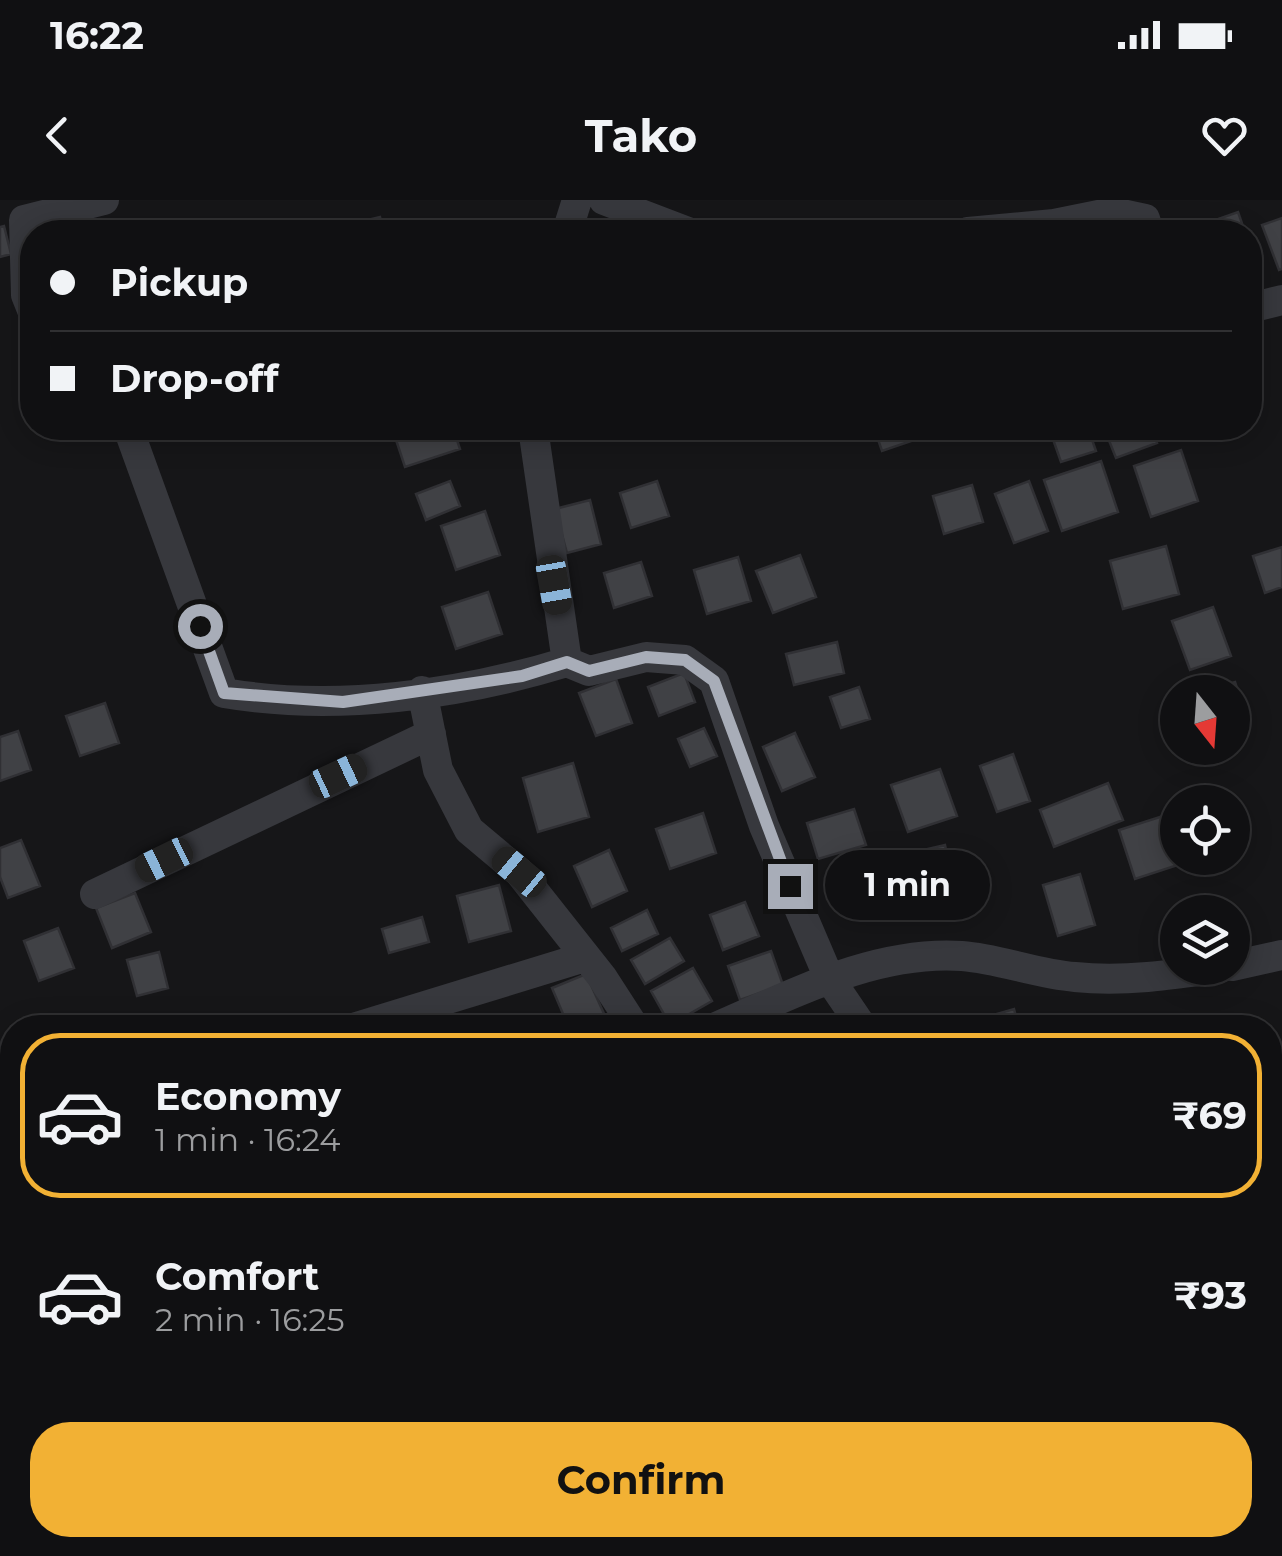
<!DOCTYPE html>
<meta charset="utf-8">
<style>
:root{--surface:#101012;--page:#19191b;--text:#f1f3f6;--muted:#9c9d9f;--line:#303032;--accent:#f2b134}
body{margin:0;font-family:Montserrat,sans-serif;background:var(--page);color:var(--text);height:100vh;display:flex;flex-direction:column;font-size:38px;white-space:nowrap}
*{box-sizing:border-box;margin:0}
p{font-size:32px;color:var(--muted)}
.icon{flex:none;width:55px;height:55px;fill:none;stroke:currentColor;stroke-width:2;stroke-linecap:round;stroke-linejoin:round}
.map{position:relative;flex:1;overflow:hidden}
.side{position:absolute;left:0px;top:815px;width:1282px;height:542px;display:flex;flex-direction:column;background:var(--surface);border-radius:40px 40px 0 0;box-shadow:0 5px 25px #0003,0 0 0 2px var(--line)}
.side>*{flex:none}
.top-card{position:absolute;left:20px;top:20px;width:1242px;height:220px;border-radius:40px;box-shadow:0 5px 25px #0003,0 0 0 2px var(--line);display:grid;align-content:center;height:220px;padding:0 30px;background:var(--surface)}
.needle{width:65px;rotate:163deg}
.fabs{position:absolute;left:1160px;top:475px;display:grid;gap:20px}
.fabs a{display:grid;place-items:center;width:90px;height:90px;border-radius:50%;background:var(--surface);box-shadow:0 5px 25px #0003,0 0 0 2px var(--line);font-size:50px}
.end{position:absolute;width:45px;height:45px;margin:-22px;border:12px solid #a8adb8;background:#111;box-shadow:0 0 0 5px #111}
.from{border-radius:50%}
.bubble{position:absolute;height:70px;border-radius:35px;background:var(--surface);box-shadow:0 5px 25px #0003,0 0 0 2px var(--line);font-size:32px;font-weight:700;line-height:70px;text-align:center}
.car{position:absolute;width:30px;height:60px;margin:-30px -15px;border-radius:12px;box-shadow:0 0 8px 2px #0007;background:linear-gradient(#222 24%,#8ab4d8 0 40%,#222 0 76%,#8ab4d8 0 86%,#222 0)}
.top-card b{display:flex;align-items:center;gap:35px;height:95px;font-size:38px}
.top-card b+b{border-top:2px solid var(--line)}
.top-card i{width:25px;height:25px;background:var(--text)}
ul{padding:18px 0 0;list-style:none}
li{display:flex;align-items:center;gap:30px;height:165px;margin:0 20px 15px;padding:0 10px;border:5px solid transparent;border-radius:40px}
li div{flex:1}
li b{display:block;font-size:38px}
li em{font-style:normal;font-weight:700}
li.active{border-color:var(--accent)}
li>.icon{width:90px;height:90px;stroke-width:1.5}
.cta{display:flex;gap:20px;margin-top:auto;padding:20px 30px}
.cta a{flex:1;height:115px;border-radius:40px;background:var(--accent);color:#111;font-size:40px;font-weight:700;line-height:115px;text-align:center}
.status{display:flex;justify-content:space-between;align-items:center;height:70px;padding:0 50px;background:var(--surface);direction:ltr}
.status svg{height:28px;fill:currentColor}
header{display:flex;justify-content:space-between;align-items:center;height:130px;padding:0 30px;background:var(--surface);font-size:45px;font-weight:700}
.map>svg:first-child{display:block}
</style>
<div class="status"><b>16:22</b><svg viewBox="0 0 49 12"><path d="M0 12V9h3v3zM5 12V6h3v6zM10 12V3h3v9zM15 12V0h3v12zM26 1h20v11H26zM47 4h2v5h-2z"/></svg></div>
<header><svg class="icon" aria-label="back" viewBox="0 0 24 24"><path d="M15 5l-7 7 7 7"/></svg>Tako<svg class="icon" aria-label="heart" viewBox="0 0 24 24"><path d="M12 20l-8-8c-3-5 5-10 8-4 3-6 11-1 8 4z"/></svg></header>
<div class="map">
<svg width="1282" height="1356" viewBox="0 0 1282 1356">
<rect width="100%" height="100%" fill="#161618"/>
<!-- building -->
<path fill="#404145" stroke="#303034" stroke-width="2.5" d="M1238,12L1245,32H1207L1204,24Z
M380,17L383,32H345L343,26Z
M1282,18V69L1279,70L1262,25Z
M538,23L540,32H508L507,28Z
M4,26L11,54L0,57V27Z
M392,228H453L460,249L405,267Z
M874,228H916L920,238L882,251Z
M1049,228H1088L1096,251L1061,262Z
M1104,228H1151L1157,243L1116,258Z
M1181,250L1198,301L1151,317L1134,266Z
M1101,261L1118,312L1062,331L1044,280Z
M450,281L460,306L426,320L416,294Z
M657,281L669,316L631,328L620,293Z
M1029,281L1048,331L1014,343L995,294Z
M972,285L983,322L944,334L933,296Z
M590,300L601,344L567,353L555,309Z
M485,311L500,355L456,370L441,326Z
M1166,346L1179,394L1123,409L1110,361Z
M1282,347V387L1265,393L1253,356Z
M800,355L816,397L773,413L756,371Z
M738,357L751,401L707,414L694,370Z
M641,362L652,396L614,408L604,373Z
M488,392L502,434L456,449L442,407Z
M1213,407L1231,456L1190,470L1172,421Z
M837,442L844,473L794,485L786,454Z
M684,473L695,502L659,516L648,487Z
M616,479L632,523L596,536L579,493Z
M1235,482L1246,516L1232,520V492H1201Z
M859,487L870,519L841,528L830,497Z
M105,503L119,543L80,556L66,516Z
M704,528L717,556L690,567L678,539Z
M18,531L31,570L0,581V537Z
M795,533L815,577L782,591L763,547Z
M1013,554L1030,601L997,612L980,566Z
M573,563L589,617L538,632L523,578Z
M940,569L957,616L908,632L891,585Z
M1108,583L1123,620L1054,647L1040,610Z
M854,609L866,645L818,659L807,623Z
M703,613L716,653L670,669L656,629Z
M1166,615L1181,664L1135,679L1119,630Z
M21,640L40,686L8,698L0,677V648Z
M945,645L958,706L929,713L915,652Z
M609,650L627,691L592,707L574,666Z
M1080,674L1095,725L1058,736L1043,685Z
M499,685L511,731L469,742L457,696Z
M135,693L151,732L112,748L96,708Z
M745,702L759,736L723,750L710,715Z
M647,710L658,734L622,751L611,728Z
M422,717L429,742L389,753L382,729Z
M58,728L74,768L39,781L24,741Z
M670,738L684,761L645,784L631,760Z
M771,751L783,785L740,800L728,766Z
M159,752L168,788L137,796L127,760Z
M693,768L712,801L670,825L651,791Z
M586,774L606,818L584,828H569L552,788Z
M1014,809L1019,828H971L969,822Z
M1282,876V916L1270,888V881Z
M12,1156V1204L0,1208V1160Z
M421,1345L426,1356L392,1354L416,1345Z
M516,1345H562L526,1356H519Z
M601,1345H624L629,1356H592L590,1350Z
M828,1345L834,1356H806L827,1345Z"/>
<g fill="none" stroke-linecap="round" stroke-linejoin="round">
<!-- minor -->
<path stroke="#37383d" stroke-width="30" d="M604,0L688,32
M567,32L577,0
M968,32L1054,24L1113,12L1145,19L1149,32
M1250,108L1282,100
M32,110L26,95L24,20L104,0
M128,228L224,493C336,512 459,495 567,462
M533,228L567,462L589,471L646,457L685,460L714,481L764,626L829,778L863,828
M422,491L438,570L469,630L519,672L602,777L635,828
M95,694L431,534
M1232,766L1282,755
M353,828L585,757
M714,828C791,795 875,750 962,756C1000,759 1037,774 1075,777C1123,782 1172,775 1220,768
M0,958L12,955
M1270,964L1282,956
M0,1025L12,1030
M1270,1228L1282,1222
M0,1327L9,1356
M1115,1345L1122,1356
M700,1356L720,1345"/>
</g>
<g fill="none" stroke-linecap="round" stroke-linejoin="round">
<!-- route -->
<path stroke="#a8adb8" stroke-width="12" d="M200,426L224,493L343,502L522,476L567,462L589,471L646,457L685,460L714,481L790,686"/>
</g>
</svg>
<div class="fabs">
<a><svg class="needle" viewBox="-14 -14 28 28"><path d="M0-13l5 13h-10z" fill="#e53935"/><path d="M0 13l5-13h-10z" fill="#9c9d9f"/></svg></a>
<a><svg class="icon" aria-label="locate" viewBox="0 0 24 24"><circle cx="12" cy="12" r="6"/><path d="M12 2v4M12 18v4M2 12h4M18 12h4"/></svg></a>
<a><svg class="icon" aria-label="layers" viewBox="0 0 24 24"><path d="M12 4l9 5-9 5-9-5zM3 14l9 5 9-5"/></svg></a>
</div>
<i class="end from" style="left:200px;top:426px"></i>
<i class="end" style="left:790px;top:686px"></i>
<div class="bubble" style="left:825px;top:650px;width:165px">1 min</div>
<i class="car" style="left:554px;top:385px;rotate:170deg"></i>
<i class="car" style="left:338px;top:576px;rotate:65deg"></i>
<i class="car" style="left:164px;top:660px;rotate:244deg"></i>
<i class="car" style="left:519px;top:672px;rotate:310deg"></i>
<div class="top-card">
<b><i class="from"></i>Pickup</b>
<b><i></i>Drop-off</b>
</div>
<section class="side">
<ul>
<li class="active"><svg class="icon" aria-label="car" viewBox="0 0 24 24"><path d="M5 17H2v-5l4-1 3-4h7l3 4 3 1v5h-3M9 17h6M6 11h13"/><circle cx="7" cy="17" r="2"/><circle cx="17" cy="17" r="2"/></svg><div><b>Economy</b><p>1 min · 16:24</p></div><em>₹69</em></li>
<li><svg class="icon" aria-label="car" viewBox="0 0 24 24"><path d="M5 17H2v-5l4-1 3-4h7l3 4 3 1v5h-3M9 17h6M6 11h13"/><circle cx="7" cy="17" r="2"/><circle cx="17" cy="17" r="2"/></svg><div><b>Comfort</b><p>2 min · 16:25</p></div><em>₹93</em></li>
</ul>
<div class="cta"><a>Confirm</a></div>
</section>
</div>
